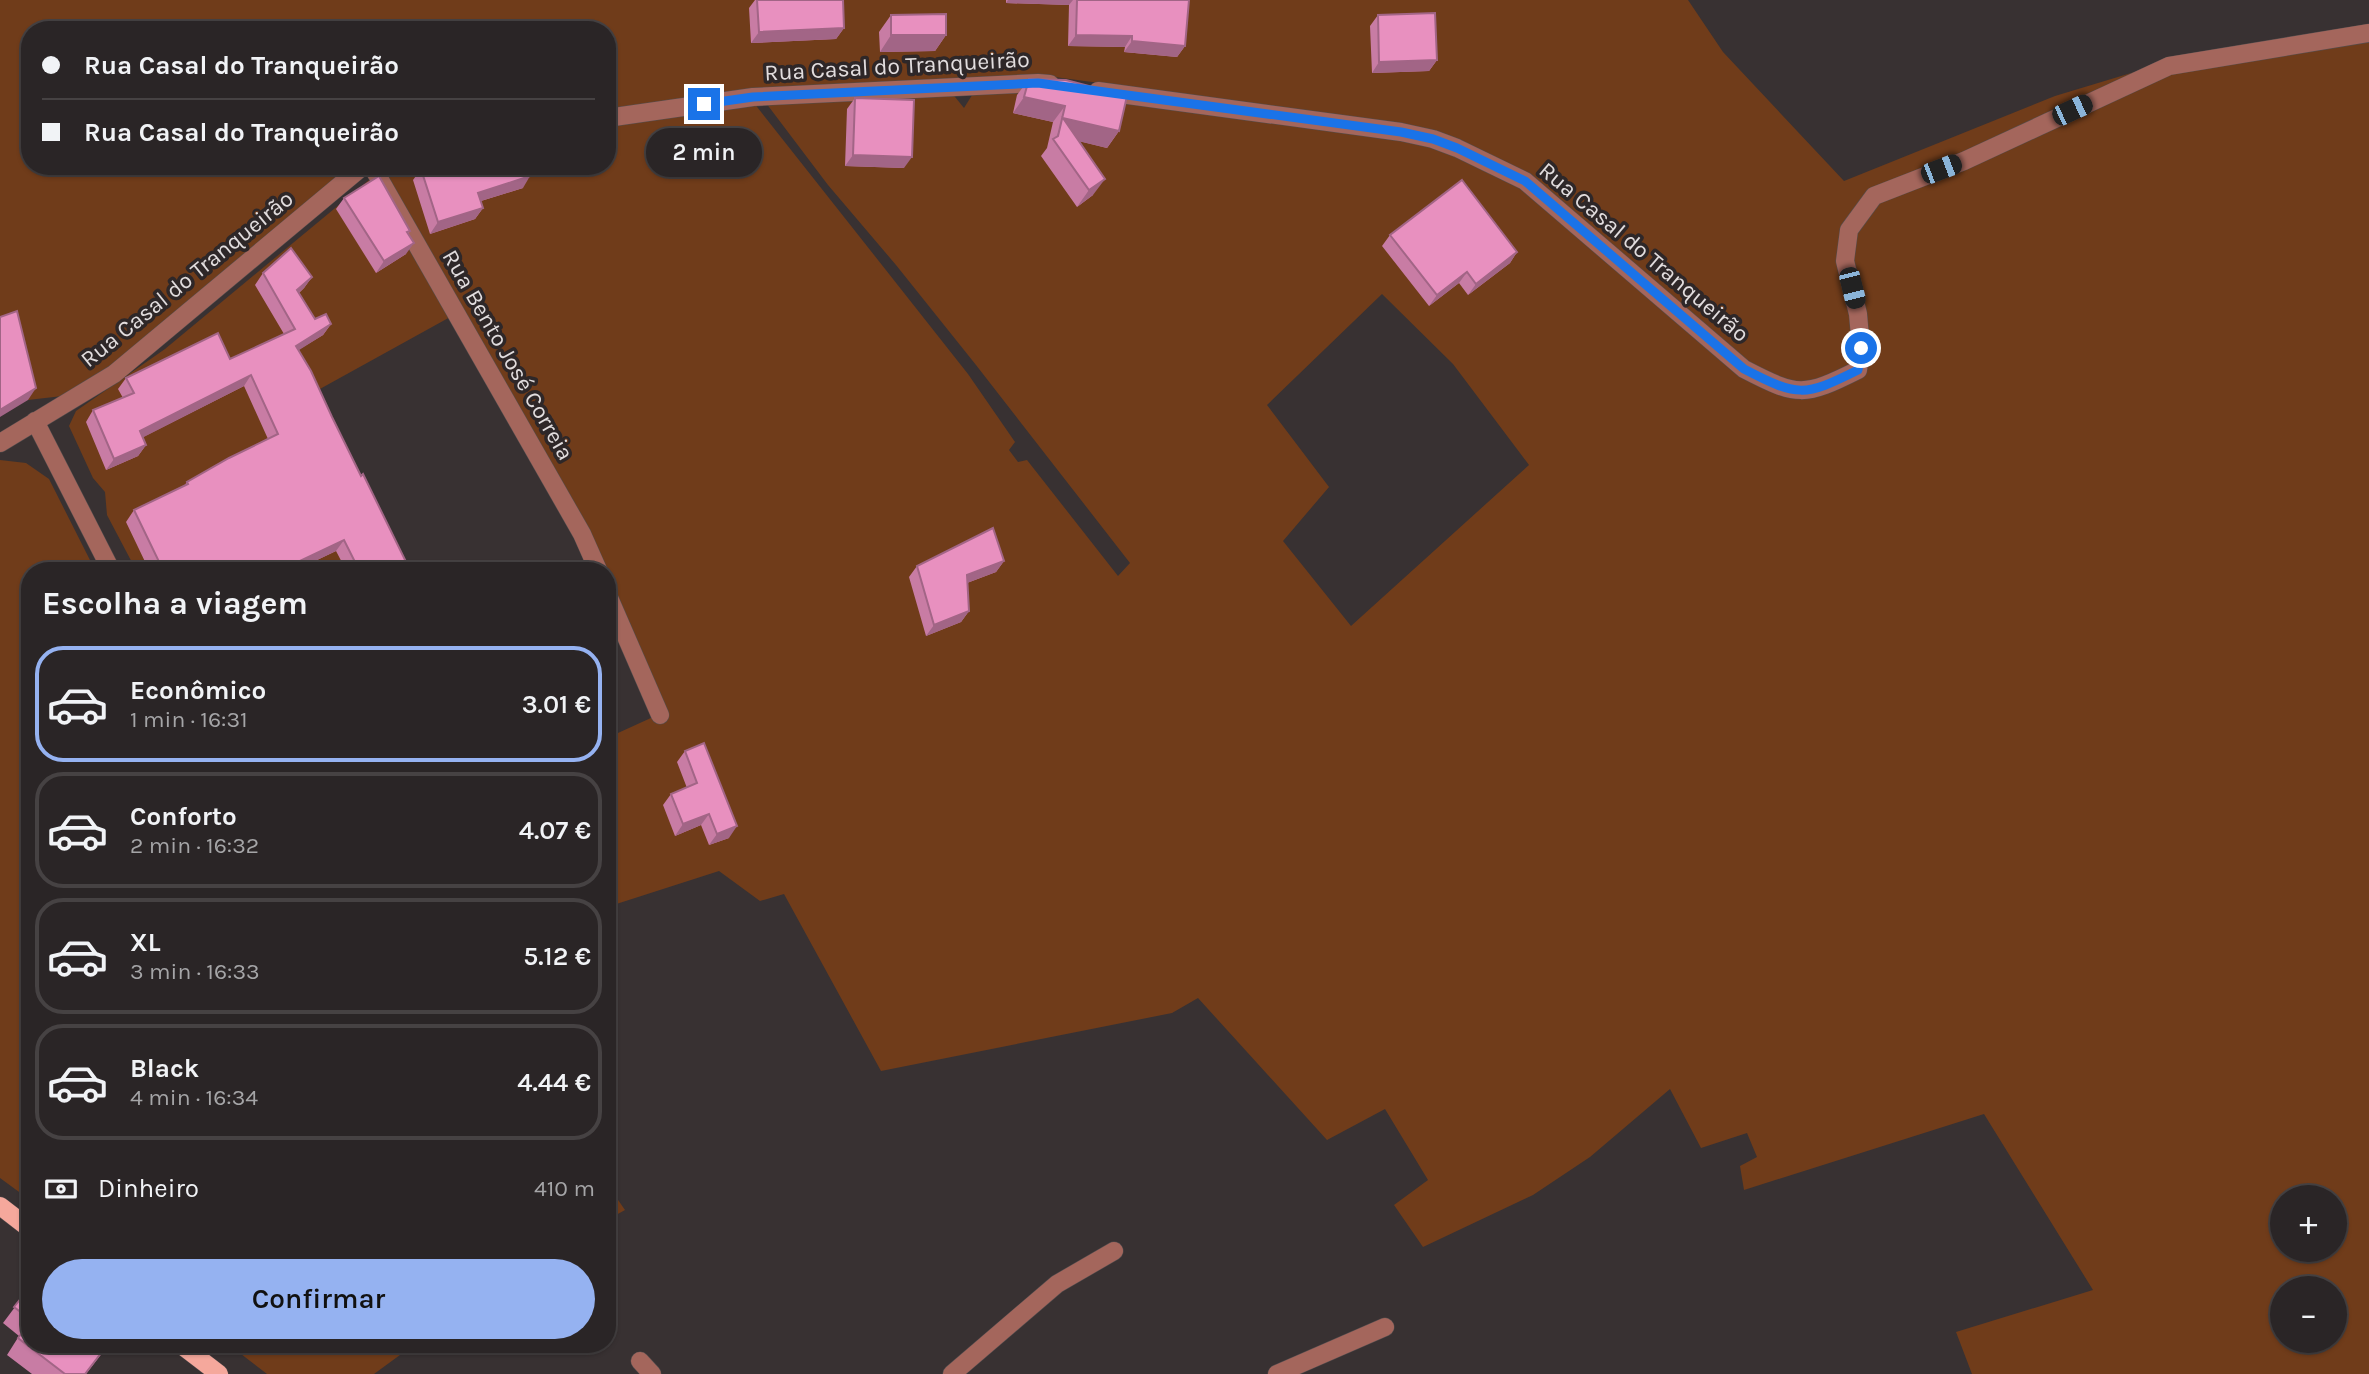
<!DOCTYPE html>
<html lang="pt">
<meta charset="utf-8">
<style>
:root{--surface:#2a2526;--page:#322d2e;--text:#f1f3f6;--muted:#a5a5a7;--line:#464243;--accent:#95b2f1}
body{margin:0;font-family:Karla,sans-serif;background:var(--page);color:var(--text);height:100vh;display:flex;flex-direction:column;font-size:26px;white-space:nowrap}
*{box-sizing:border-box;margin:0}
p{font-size:23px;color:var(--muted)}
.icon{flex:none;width:38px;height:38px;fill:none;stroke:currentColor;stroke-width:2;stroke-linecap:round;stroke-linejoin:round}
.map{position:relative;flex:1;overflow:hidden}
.details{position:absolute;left:21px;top:562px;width:595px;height:791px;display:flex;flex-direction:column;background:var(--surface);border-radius:28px;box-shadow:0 2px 5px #0004,0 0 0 2px var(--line)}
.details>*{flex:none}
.top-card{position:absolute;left:21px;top:21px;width:595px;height:154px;border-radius:28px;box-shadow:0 2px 5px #0004,0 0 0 2px var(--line);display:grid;align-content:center;height:154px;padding:0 21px;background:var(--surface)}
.buttons{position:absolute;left:2270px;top:1185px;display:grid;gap:14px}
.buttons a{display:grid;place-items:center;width:77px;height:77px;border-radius:50%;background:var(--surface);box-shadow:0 2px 5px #0004,0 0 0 2px var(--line);font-size:35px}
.end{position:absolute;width:32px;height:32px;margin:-16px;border:9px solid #1a73e8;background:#fff;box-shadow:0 0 0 4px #fff}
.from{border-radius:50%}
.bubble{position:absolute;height:49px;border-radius:24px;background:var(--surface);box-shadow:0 2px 5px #0004,0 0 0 2px var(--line);font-size:23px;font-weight:600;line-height:49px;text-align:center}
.car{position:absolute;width:21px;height:42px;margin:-21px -10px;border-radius:9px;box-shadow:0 0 5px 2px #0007;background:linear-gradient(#222 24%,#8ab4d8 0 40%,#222 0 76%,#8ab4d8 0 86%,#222 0)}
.top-card b{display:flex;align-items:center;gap:24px;height:66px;font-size:26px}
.top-card b+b{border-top:2px solid var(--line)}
.top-card i{width:18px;height:18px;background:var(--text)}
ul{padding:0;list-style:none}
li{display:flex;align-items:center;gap:21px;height:116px;margin:0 14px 10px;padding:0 7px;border:4px solid var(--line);border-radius:28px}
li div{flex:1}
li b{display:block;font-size:26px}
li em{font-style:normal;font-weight:600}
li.selected{border-color:var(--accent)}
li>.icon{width:63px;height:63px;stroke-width:1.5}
h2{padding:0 21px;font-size:32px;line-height:84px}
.pay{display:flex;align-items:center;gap:18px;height:77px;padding:0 21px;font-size:26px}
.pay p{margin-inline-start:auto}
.primary-button{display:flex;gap:14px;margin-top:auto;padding:14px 21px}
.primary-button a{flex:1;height:80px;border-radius:42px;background:var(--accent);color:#111;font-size:28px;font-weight:600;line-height:80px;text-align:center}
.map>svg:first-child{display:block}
</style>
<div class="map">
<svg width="2369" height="1374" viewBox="0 0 2369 1374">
<rect width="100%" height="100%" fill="#383132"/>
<!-- green -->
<path fill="#703c1a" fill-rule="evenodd" d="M0,0H1688L1723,52L1844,181L2055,96L2151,67L1874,195L1847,230L1856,367L1822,385L1762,376L1529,173L1459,141L1213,98L1047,76L607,111V30H30V166H355L113,370L71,395L28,400L10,322L0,325Z
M2369,34V1374H1972L1956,1332L2093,1290L1984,1114L1744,1190L1740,1166L1757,1157L1747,1133L1701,1148L1670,1089L1590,1157L1533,1195L1423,1247L1394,1205L1428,1180L1385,1109L1327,1140L1198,998L1172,1013L881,1071L784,894L760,901L719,871L607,907V738L664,712L607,582V570H602L381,168L383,166H607V123L754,103L968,374L1015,442L1009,450L1018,462L1027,460L1118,576L1130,563L976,365L896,265L828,185L766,103L951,92L964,108L974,92L1019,88L1437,144L1525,181L1776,389L1861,371L1848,261L1852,231L1875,197L2169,66ZM1382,294L1453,364L1529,465L1351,626L1283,541L1329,487L1267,405ZM2282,1197H2334V1250H2282ZM2282,1288H2334V1340H2282Z
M369,180L452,316L309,395L404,570H136L107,515L105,492L93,478L69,426L76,411L165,349Z
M0,460L26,463L49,479L95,570H30V1200L0,1178Z
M607,1184L625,1210L607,1220Z
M228,1344H415L374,1374H267Z"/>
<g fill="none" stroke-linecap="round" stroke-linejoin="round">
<!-- minor casing -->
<g stroke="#534d4e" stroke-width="19">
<path id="minor" d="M1098,91L1401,132L1433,139L1457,148L1525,181L1744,369C1798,397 1804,397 1858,370L1861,348L1858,314L1845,261L1849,230L1874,196L1964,161L2169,66L2369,33
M607,118L753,97L1038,83L1050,84
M372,166L582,534L598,570
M35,421L111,570
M0,443L114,374L363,166
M607,593L660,715
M640,1361L652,1374
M952,1374L1057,1284L1114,1251
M1277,1374L1385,1327"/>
</g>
<!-- major casing -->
<g stroke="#534d4e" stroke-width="19">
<path id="major" d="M0,1206L30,1229
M180,1344L219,1374"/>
</g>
<!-- minor -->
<use href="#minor" stroke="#a4665c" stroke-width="18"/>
<!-- major -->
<use href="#major" stroke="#f5a89c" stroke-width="18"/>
</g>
<!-- wall -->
<path fill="#c87ca4" d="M755,0H843L844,28L836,39L751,43L749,8Z
M1006,0H1189L1185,46L1177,57L1124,52L1125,47L1068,46L1069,5L1006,3Z
M891,15L946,35L935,51L880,52L879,32Z
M1378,15L1437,60L1429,71L1372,73L1370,26Z
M1029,79L1119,131L1107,148L1079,141L1093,195L1077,207L1041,156L1047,148L1053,122L1013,113L1017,95Z
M855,98L904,168L845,166L847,109Z
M421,169L523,188L481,201L483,208L475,219L430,234L413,180Z
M344,198L410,231L408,234L406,254L376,273L336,209Z
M1390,235L1517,252L1510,263L1468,295L1459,283L1429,306L1382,246Z
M263,273L312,277L304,288L299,293L315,319L331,324L323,335L298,350L361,476L410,570H346L336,551L296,570H149L126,522L134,510L184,486L187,482L268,439L244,386L143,437L146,445L138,456L106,470L86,422L93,410L123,398L118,389L126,378L230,359L284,334L255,285Z
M1004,561L996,572L967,583L969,611L961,622L926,636L909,577L917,566Z
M685,751L729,838L709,845L701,825L675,836L663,805L671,794L687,788L677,762Z
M30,1287V1344H109L86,1374H32L7,1355L19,1336L3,1323Z"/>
<!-- shaded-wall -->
<path fill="#a26586" d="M1008,0H1073L1069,5L1006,3Z
M844,28L836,39L751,43L759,32Z
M891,35H946L935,51L880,52Z
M1076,35L1132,36L1125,47L1068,46Z
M1132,41L1185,46L1177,57L1124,52Z
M1437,60L1429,71L1372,73L1379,62Z
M1024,97L1065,106L1053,122L1013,113Z
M1063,118L1119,131L1107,148L1057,136Z
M853,155L912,157L904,168L845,166Z
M530,176L523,188L471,204L478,193Z
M1105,179L1093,195L1077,207L1089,190Z
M483,208L475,219L430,234L438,222Z
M414,243L406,254L376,273L384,261Z
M1517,252L1510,263L1468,295L1476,284Z
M1467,272L1459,283L1429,306L1437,295Z
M312,277L304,288L289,301L297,290Z
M331,324L323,335L288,357L296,346Z
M251,375L244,386L132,443L140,431Z
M36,388L28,400L0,417V410Z
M146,445L138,456L106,470L114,459Z
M344,540L336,551L296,570H281Z
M1004,561L996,572L959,586L967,575Z
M969,611L961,622L926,636L934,625Z
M709,814L701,825L675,836L683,824Z
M737,826L729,838L709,845L717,834Z"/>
<!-- building -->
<path fill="#e890bf" stroke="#a26586" stroke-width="2" d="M757,0H843L844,28L759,32Z
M1077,0H1189L1185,46L1132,41V36L1076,35Z
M1435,13L1437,60L1379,62L1378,15Z
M946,14V35H891V15Z
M1029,79L1066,80L1127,96L1119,131L1063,118L1105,179L1089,190L1053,139L1058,136L1065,106L1024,97Z
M855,98L914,100L912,157L853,155Z
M429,166H527L530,176L478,193L483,208L438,222L421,169Z
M379,176L410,231L407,232L414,243L384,261L344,198Z
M1462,180L1517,252L1476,284L1467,272L1437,295L1390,235Z
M291,248L312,277L297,290L315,319L326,314L331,324L296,346L311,371L332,417L361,476L363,474L410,570H359L344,540L281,570H163L134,510L188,484L187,482L229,458L278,434L251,375L140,431L146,445L114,459L93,410L134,393L126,378L218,333L230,359L295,329L263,273Z
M17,311L36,388L0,410V317Z
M993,528L1004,561L967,575L969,611L934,625L917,566Z
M704,743L737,826L717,834L709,814L683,824L671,794L697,783L685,751Z
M30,1287V1319L14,1307Z
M30,1323V1344H108L85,1374H65L18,1338Z"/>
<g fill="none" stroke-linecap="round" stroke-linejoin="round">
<!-- route -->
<path stroke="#1a73e8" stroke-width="9" d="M704,104L753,97L1038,83L1401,132L1433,139L1457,148L1525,181L1744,369C1798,397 1804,397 1858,370L1861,348"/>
</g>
<g text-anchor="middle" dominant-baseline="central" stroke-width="7" stroke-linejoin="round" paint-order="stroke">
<!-- street labels -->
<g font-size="23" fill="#e2ddde" stroke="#2e2728">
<text transform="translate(897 66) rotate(-3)">Rua Casal do Tranqueirão</text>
<text transform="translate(1644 252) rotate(40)">Rua Casal do Tranqueirão</text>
<text transform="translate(187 279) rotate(-39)">Rua Casal do Tranqueirão</text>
<text transform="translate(508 355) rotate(60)">Rua Bento José Correia</text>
</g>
</g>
</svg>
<div class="buttons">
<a>+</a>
<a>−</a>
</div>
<i class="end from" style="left:1861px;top:348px"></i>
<i class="end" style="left:704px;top:104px"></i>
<div class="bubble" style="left:646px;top:128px;width:116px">2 min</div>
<i class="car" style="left:2072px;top:110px;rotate:65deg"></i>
<i class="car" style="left:1941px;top:169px;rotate:69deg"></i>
<i class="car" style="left:1852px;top:288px;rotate:166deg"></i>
<div class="top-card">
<b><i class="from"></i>Rua Casal do Tranqueirão</b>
<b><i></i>Rua Casal do Tranqueirão</b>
</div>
<section class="details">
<h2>Escolha a viagem</h2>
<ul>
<li class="selected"><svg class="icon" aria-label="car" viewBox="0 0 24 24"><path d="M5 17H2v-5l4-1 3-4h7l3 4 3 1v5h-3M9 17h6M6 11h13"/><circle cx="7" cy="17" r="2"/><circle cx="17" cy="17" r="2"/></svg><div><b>Econômico</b><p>1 min · 16:31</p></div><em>3.01 €</em></li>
<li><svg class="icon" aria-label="car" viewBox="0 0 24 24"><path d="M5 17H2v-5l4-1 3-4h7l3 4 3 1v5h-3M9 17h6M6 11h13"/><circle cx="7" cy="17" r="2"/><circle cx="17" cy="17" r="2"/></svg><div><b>Conforto</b><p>2 min · 16:32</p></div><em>4.07 €</em></li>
<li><svg class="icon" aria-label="car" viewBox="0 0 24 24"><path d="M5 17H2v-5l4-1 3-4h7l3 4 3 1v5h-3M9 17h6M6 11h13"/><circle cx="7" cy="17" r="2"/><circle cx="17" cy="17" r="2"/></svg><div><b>XL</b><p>3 min · 16:33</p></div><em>5.12 €</em></li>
<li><svg class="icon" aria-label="car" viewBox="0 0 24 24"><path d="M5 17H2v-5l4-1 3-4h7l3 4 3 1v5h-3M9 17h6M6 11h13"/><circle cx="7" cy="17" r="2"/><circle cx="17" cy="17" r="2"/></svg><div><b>Black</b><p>4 min · 16:34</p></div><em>4.44 €</em></li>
</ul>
<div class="pay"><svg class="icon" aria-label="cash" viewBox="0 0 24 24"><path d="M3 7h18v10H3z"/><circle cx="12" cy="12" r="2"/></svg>Dinheiro<p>410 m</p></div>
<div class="primary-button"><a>Confirmar</a></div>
</section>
</div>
